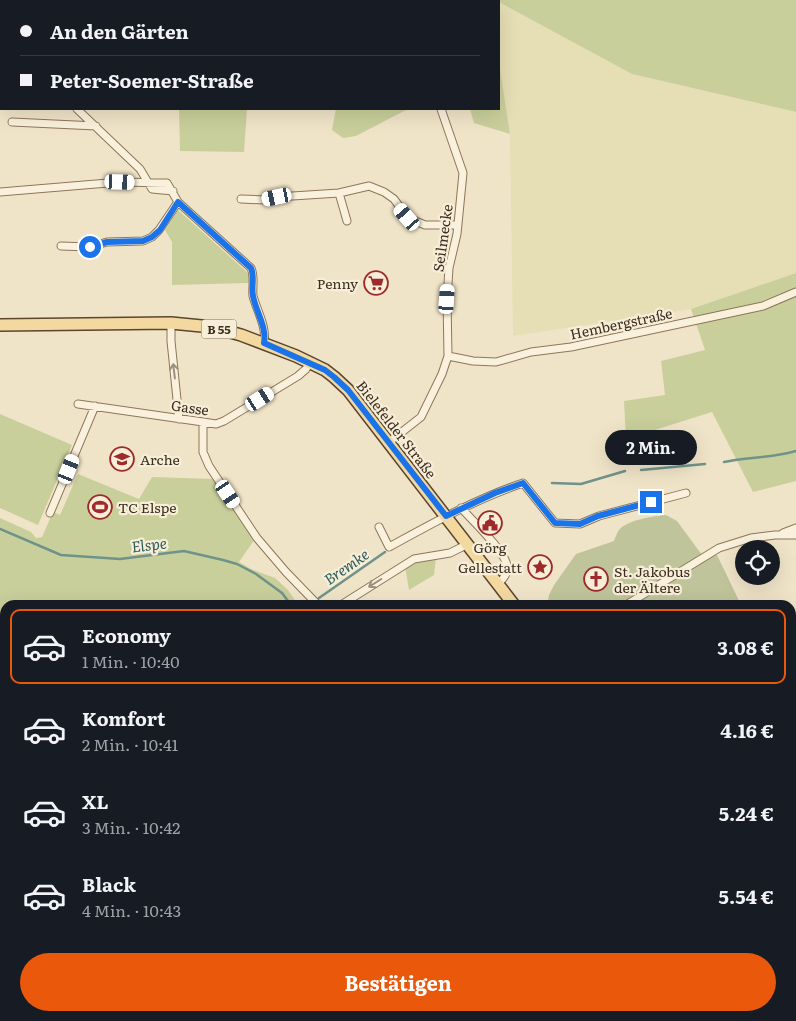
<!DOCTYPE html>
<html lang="de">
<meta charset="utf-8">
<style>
:root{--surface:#171b24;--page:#242831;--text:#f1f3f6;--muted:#9ea1a6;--line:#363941;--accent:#ea580c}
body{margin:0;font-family:Literata,serif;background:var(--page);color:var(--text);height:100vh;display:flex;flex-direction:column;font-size:19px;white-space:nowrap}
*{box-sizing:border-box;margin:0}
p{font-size:16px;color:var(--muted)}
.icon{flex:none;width:28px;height:28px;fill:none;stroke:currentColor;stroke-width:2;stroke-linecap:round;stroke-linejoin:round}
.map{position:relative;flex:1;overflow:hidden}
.side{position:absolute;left:0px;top:600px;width:796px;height:421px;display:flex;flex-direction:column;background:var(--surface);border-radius:15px 15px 0 0;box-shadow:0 5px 20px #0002}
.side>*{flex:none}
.banner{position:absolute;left:0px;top:0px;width:500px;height:110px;box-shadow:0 5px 20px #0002;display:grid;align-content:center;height:110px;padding:0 20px;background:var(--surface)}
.controls{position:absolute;left:735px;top:540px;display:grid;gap:10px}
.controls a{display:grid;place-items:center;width:45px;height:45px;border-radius:50%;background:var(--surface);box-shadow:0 5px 20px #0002;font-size:25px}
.end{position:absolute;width:22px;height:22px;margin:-11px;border:6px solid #1a73e8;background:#fff;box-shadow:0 0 0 2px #fff}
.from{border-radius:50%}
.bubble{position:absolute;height:35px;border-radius:18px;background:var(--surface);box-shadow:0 5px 20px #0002;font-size:16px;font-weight:700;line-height:35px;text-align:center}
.car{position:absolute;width:15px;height:30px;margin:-15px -8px;border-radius:6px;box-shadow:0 0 4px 1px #0007;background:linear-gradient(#fff 24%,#345 0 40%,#fff 0 76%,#345 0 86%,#fff 0)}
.banner b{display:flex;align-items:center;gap:18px;height:48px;font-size:19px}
.banner b+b{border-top:1px solid var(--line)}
.banner i{width:12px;height:12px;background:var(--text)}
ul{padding:9px 0 0;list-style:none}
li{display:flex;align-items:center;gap:15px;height:75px;margin:0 10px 8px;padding:0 10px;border:2px solid transparent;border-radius:10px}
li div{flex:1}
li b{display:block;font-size:19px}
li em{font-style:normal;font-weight:700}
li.selected{border-color:var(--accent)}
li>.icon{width:45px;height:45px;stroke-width:1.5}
.cta{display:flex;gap:10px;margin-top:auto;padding:10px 20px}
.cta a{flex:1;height:58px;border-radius:30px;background:var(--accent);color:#fff;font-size:20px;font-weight:700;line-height:58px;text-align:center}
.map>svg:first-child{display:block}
</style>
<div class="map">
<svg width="796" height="1021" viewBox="0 0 796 1021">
<rect width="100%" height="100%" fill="#f0e4c8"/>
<!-- farmland -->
<path fill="#e6deb5" d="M499,2L632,74L796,112V273L691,309L513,336L510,134L499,62Z
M5,913V1013L0,1010V919Z"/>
<!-- green -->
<path fill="#c9cf9b" d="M0,0H282L283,1H1V82Z
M495,0H796V112L632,74Z
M499,62L510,134L474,123L470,109H499Z
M179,109H247L244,152L180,151Z
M336,109H408L356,136L343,138L332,130Z
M178,210L249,274V283L172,285V242L165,230Z
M796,273V481L753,492L712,412L626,439L624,401L665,395L661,361L705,350L691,309Z
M0,414L72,445L38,525L0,508Z
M78,474L139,499L152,477L214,479L255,539L239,562L251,569L275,578L288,590L298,605H5V826L0,827V518L31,532L36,538L42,537L53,512L60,515Z
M436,558L434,575L409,590L405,566L414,560Z
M5,829V913L0,919V831Z
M62,1016H399L400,1021H60Z"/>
<!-- cemetery -->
<path fill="#bfc49a" d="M666,515L677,521L702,555L627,602L618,605H552L548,601L549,595L554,585L576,554L614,541C615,538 617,533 619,530C627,520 654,516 666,515Z
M717,555L741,605H634L709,557Z"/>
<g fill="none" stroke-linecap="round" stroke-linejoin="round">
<!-- stream -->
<path stroke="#6f938a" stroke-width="2.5" d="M724,462C748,457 772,458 796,451
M641,470L705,464
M552,483L581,484L625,471
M0,529L61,555L120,559L184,551L223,560L237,564L256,574L282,593L291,605
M319,598L385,552
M289,603L300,605L312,604
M423,1016L424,1021
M43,1021L47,1016"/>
<!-- street casing -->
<g stroke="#8d765c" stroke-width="9">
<path id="street" d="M395,0V1
M0,52L1,53
M77,109L140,169L152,189L173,191
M12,122L96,126
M0,192L120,182L167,183L178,202L251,268C255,277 252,287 253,296C257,311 267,327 264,343
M339,193L347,221
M241,199L265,200L277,197L339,193L369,186L384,192L394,199L407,217L413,220L425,225H458
M61,246L90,247L107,242L143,241L152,237L159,230L178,202
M171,323V341L179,419
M448,356L473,361L496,362L531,352L571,347L763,306L796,292
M78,404L203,422L216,424L224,421L298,376L306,369L310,362
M203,422V452L209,466L257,538L286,572L318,605
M388,443L421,417L442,374L448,356L447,299L449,268L457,234L463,173L441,109
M461,508C472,520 506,552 507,566C508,574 503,579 499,583
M50,513L95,406
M379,527L389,547C433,523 476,499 523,483L555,523L580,524L599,516L686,493
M783,533L796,528
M341,605L414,559L450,553L468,544
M626,605L719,548L751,538L775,535H796
M791,656L796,652
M791,780L796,774
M791,814L796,819
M687,1016L690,1021
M721,1021V1016"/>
</g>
<!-- primary casing -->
<g stroke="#5b4430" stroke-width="14">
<path id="primary" d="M0,325L171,323L212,327L241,335L296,356L325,370L334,377L348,390L514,605
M569,1016V1021"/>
</g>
<!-- street -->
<use href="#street" stroke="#faf1dc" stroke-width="7"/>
<!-- primary -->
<use href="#primary" stroke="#f3d9a0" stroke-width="11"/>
</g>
<!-- one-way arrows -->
<defs><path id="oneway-shaft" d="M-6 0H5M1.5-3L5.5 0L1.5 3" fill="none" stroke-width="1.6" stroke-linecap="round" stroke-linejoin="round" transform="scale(1.25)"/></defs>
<g stroke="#9c907e">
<use href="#oneway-shaft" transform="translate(174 371) rotate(-97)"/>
<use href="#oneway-shaft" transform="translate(375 583) rotate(148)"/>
</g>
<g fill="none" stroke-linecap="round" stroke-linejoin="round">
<!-- route -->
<path stroke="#1a73e8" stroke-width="6" d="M90,247L107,242L143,241L152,237L160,230L178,202L251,268C255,277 251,287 253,296C256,312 267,327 264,343L325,370L334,377L348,390L446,516L495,493L523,483L555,523L580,524L598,516L651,502"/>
</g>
<!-- icons -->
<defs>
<g id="supermarket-ring" transform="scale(1.25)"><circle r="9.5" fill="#f7eed8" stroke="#9e2a2b" stroke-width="1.5"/><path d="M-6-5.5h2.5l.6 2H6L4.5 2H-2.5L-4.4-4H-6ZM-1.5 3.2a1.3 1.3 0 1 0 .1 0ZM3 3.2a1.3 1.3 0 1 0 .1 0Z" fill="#9e2a2b"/></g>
<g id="school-ring" transform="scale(1.25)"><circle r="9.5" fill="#f7eed8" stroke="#9e2a2b" stroke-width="1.5"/><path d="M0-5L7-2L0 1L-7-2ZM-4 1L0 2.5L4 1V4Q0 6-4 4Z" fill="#9e2a2b"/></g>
<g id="stadium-ring" transform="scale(1.25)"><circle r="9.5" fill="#f7eed8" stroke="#9e2a2b" stroke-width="1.5"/><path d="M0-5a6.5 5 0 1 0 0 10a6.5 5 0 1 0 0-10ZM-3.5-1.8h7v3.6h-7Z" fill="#9e2a2b"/></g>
<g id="civic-ring" transform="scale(1.25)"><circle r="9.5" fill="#f7eed8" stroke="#9e2a2b" stroke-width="1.5"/><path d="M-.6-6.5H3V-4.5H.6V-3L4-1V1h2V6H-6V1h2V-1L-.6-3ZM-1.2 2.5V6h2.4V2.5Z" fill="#9e2a2b"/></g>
<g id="sight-ring" transform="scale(1.25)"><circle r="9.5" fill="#f7eed8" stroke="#9e2a2b" stroke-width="1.5"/><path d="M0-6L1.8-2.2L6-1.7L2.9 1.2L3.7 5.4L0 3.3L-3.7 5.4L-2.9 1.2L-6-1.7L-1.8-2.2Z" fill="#9e2a2b"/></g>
<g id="church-ring" transform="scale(1.25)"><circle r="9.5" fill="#f7eed8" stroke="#9e2a2b" stroke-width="1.5"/><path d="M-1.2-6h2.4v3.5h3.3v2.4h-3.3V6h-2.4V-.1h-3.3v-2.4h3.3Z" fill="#9e2a2b"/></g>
</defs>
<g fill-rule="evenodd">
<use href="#supermarket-ring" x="376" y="283"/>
<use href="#school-ring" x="122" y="459"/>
<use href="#stadium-ring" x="100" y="507"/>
<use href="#civic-ring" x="490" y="523"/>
<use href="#sight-ring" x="540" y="567"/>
<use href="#church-ring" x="596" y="579"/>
</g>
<g text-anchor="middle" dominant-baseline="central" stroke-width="4.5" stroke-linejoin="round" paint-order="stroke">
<!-- shield labels -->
<rect fill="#f7eed8" stroke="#756857" stroke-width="1" x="201.5" y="319.5" width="35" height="19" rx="4"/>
<g font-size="12" font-weight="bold" fill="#3d2e20">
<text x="219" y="329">B 55</text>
</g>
<!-- street labels -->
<g font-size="14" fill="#3d2e20" stroke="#f7eed8">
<text transform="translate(442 238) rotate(-82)">Seilmecke</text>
<text transform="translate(621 323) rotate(-12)">Hembergstraße</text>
<text transform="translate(190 407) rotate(8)">Gasse</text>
<text transform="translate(397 429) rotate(52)">Bielefelder Straße</text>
</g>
<!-- poi labels -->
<g font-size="14" fill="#3d2e20" stroke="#f7eed8" text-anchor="start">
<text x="358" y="283" text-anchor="end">Penny</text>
<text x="140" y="459">Arche</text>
<text x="118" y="507">TC Elspe</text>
<text x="490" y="547" text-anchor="middle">Görg</text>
<text x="522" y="567" text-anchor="end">Gellestatt</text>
<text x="614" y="571">St. Jakobus<tspan x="614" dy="16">der Ältere</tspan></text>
</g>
<!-- water labels -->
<g font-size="15" font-style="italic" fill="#2f5d5a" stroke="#f7eed8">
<text transform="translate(149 544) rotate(-7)">Elspe</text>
<text transform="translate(346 566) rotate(-35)">Bremke</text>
</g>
</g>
</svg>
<div class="controls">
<a><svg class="icon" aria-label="locate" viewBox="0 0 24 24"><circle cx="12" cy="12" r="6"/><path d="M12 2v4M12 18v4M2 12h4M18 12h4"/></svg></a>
</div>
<i class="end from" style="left:90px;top:247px"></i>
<i class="end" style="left:651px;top:502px"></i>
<div class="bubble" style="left:605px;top:430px;width:92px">2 Min.</div>
<i class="car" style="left:120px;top:182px;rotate:92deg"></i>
<i class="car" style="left:277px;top:197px;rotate:258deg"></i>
<i class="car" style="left:407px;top:217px;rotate:319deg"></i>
<i class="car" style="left:447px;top:299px;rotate:4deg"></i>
<i class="car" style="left:260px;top:399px;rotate:58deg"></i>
<i class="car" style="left:69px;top:469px;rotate:22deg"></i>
<i class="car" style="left:228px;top:494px;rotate:146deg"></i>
<div class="banner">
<b><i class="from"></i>An den Gärten</b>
<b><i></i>Peter-Soemer-Straße</b>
</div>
<section class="side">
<ul>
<li class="selected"><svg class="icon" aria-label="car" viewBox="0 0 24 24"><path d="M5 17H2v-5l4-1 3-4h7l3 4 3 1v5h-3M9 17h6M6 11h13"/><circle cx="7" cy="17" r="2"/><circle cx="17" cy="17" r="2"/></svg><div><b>Economy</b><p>1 Min. · 10:40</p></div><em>3.08 €</em></li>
<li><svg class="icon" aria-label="car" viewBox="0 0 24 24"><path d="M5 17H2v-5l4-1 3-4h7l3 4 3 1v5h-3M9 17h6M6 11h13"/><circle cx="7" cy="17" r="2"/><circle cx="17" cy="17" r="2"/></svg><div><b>Komfort</b><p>2 Min. · 10:41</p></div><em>4.16 €</em></li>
<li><svg class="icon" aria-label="car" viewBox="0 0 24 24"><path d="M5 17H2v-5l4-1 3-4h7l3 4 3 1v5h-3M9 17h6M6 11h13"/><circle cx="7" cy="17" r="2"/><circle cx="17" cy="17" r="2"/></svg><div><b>XL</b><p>3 Min. · 10:42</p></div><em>5.24 €</em></li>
<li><svg class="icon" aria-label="car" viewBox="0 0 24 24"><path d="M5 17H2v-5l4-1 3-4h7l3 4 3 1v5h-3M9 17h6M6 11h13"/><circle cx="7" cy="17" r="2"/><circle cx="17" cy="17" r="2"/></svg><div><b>Black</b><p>4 Min. · 10:43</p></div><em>5.54 €</em></li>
</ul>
<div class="cta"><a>Bestätigen</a></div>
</section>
</div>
